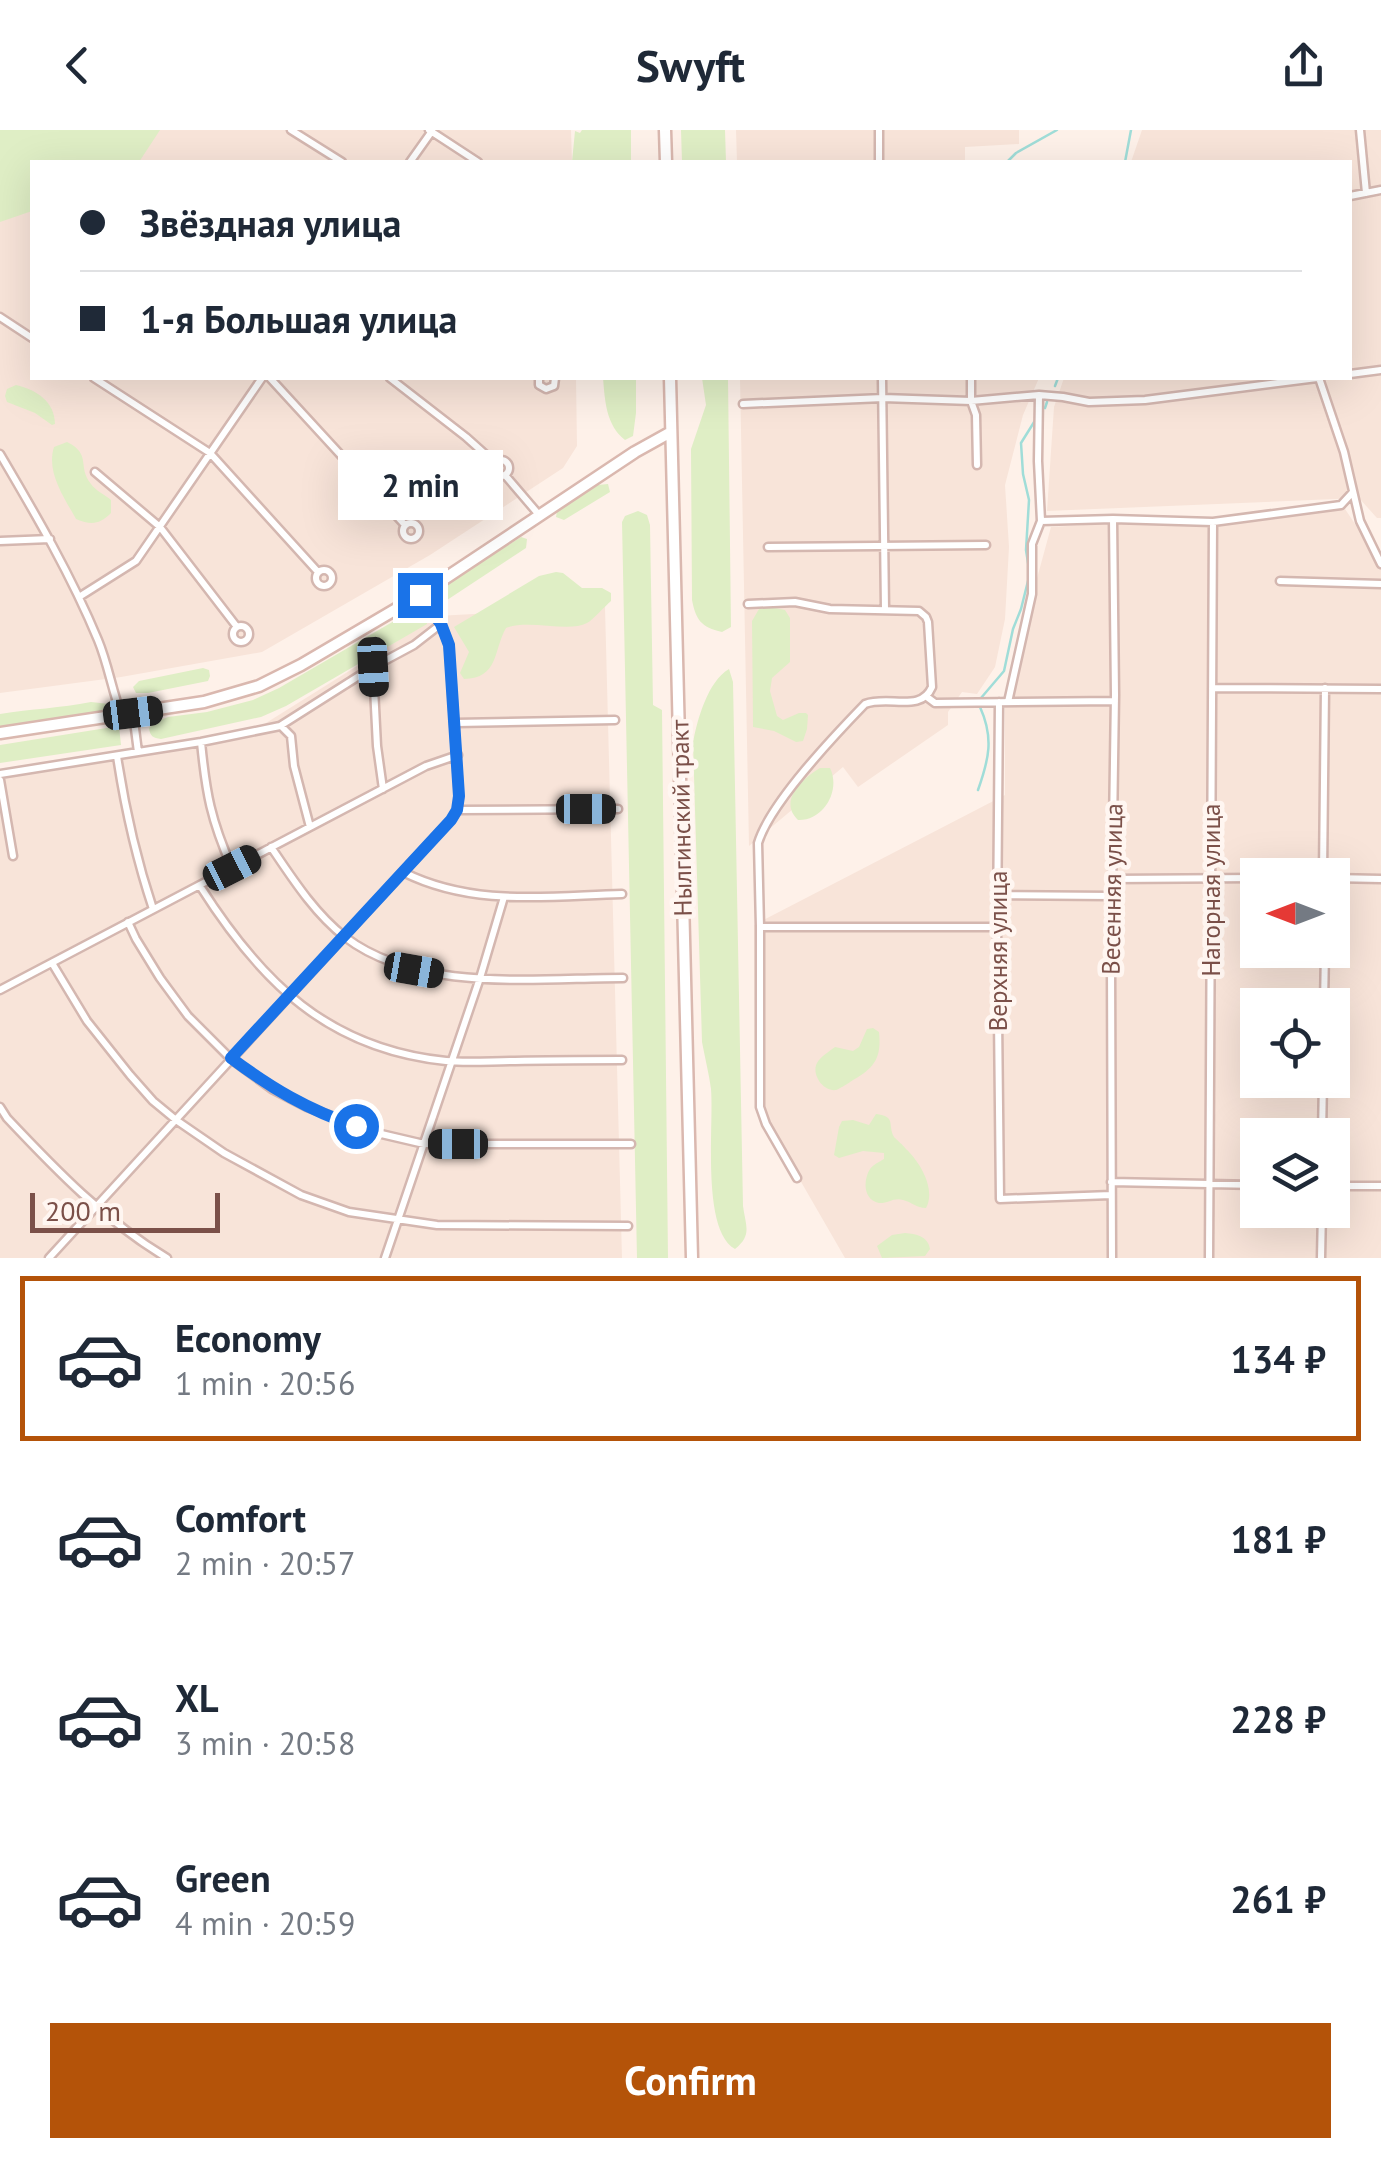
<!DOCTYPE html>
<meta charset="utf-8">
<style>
:root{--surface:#fff;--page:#f2f2f3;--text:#1f2937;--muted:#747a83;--line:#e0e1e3;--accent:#b45309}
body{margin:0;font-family:"PT Sans",sans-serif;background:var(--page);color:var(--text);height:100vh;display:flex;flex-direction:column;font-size:38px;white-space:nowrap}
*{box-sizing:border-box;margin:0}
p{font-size:32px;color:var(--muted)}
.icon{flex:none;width:55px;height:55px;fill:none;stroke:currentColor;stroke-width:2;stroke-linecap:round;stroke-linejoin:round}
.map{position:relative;height:1128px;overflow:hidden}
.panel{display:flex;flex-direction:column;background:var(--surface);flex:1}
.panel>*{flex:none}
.banner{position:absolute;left:30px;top:30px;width:1322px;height:220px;border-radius:0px;box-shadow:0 10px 40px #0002;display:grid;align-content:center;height:220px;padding:0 50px;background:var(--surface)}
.needle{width:65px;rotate:270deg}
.fabs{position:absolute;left:1240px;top:728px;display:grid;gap:20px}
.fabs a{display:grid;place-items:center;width:110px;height:110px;border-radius:0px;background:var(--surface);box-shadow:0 10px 40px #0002;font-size:50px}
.scale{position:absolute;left:30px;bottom:25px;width:190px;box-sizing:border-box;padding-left:10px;border:5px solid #7b5049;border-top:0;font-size:28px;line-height:35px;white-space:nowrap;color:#7b5049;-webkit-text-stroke:8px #fff6f1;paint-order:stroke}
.end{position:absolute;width:45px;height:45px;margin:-22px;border:12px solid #1a73e8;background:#fff;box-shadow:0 0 0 5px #fff}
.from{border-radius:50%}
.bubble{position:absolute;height:70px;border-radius:0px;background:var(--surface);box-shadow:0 10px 40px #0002;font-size:32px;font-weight:700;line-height:70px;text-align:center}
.car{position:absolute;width:30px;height:60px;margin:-30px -15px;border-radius:12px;box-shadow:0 0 8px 2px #0007;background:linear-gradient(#222 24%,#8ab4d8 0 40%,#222 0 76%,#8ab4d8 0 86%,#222 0)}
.banner b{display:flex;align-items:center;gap:35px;height:95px;font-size:38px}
.banner b+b{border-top:2px solid var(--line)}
.banner i{width:25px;height:25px;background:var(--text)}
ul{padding:18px 0 0;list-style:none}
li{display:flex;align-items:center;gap:30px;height:165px;margin:0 20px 15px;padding:0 30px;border:5px solid transparent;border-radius:0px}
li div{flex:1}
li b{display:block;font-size:38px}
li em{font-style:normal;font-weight:700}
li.current{border-color:var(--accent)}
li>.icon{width:90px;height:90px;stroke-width:1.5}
.primary-button{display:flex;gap:20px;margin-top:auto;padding:20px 50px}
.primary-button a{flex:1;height:115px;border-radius:0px;background:var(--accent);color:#fff;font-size:40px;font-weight:700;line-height:115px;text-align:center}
header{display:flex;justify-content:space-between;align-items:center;height:130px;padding:0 50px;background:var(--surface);font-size:45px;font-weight:700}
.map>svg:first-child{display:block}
</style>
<header><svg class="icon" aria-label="back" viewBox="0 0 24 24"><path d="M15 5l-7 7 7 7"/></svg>Swyft<svg class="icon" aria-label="share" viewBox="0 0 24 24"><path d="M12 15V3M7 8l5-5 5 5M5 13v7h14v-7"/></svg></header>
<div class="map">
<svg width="1381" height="1128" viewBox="0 0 1381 1128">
<rect width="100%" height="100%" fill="#fef1e9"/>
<!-- residential -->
<path fill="#f8e4d9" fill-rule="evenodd" d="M0,0H571L572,32H32V248H576L577,316L563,338L430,425L262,522L121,547L0,563Z
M736,0H1019V14L965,17V32H737Z
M1142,0H1381V388H1377L1359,368L1047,381L1054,277L1064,248H1350V32H1131Z
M740,248H1039L1023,285L1005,355L1009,417L1005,489L995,537L977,564L962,562L948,582V595L858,657L843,637L749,716Z
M1345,379L1381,433V1128H845L755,972L754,795L1005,665V566L1051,397ZM1258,745H1332V820H1258ZM1258,875H1332V950H1258ZM1258,1005H1332V1080H1258Z
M605,477L622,1128H0V642L245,606L437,486Z"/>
<!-- green -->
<path fill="#dfeec5" d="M0,0H160L139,32H32V81L0,92Z
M582,0H631V32H572L575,1L580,3Z
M681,0H725L726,32H682Z
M603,248H636V283L633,306L625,310C606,295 605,271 603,248Z
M702,248H728L731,497L722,502C701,497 696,490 692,470L691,319L706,275Z
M16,255C37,260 55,272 55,294L52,295L35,283L7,272L5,266L7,259Z
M67,312C92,324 77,337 91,354C95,360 105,365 111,370V383C99,395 91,395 76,389C64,367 46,342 54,317Z
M608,354L610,362L564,390L556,387L557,381L598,355Z
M638,381L647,385L650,395L653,575L662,580L668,1128H637L622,392L625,386Z
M521,407L527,409L526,418L441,474L434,476L429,472V465Z
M556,442L563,443L582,458H602L611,463V471C605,476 593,490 587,493C569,503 529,489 506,498C493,521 499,548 464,549L460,543L469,522L454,497L539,446Z
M765,476L785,480L790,488V532L772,548L770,561L777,586L783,590L799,583H806L808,585L807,599L803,611L796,612L774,601L753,597L752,491L759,479Z
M419,479C426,483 428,486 427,494L286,576L261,587L161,609C153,608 150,606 149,598L155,592L168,587L207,582L253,570L279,558L413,480Z
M203,538L209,540L210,546L208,551L148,563H136L133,557L139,551Z
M729,539L733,552L743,1076C746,1097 752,1105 735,1119C701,1100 714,996 711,959C709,944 705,928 702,912L693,613C697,590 708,551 729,539Z
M91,572L109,574L110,580L0,597V584C31,579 61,578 91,572Z
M119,596L121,615L0,633V615Z
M820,638H830C841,660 824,691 798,690C778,671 802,649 820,638Z
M873,898L879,902C882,930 873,939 850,952C849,953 837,960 836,960C823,962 811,944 817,933C820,927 830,921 835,917L853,921L859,917L867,899Z
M876,984C897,987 887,994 894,1007C895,1008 905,1017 906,1019C921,1033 936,1060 926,1078C916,1078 912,1072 903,1070C894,1067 887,1074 879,1073C863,1070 863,1050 870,1039C874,1034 879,1032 884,1029V1023L863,1021L839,1028L834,1025L839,997L842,991L853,990L869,995Z
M905,1103C916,1104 928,1106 930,1119L925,1126L882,1128L877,1116L892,1105Z"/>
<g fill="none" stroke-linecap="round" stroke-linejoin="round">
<!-- stream -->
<path stroke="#a0ddd8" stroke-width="2.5" d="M1007,32L1016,23L1057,0
M1125,32L1131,0
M1055,256L1058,248
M1045,278L1047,272
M1029,439L1026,420L1029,370L1023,344L1021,313L1036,289
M981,568L1004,541L1013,499L1021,479L1029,447
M978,660C989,629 994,608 980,577"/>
<!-- street casing -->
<g stroke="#d4b7b0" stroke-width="11">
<path id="street" d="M291,0L342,32
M429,0L478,32
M879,0V32
M1360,0L1366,63
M410,32L432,1
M1350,66L1381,60
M0,187L32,208
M1350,244L1381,240
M94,248L210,323L318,442
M270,248L405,395
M390,248L466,307L495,333
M539,248V255L546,259L554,256L555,248
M882,248L885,479
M971,248V271L976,285L977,335
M1319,248L1344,322L1360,391L1381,434
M743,274L883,268L971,271L1039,265L1063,267L1089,272L1145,270L1317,248
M0,324C36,385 71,445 98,510C108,534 112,560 121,584
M493 338a8 8 0 1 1 16 0a8 8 0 1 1-16 0Z
M95,342L160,397L237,497
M505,345L540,386
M1041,391L1113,389L1213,392L1341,375L1353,362
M403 401a8 8 0 1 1 16 0a8 8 0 1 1-16 0Z
M0,411L50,409
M768,417L986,415
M316 448a8 8 0 1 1 16 0a8 8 0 1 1-16 0Z
M1280,451L1381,454
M79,467L136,431L262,248
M748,474L795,472L830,479L919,481L926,487L928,492L932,557C921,583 889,565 865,574C834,606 770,673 758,713L760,797
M233 504a8 8 0 1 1 16 0a8 8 0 1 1-16 0Z
M373,538L377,616L383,659
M1212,558L1381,559
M927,567L935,573L1115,571
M999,572L997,797L1000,1069L1111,1065
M1008,572L1032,464V414L1041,391L1038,331L1039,265
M133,583L138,622
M456,593L615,590
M281,596L291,606L294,636L310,697
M201,612C206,664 211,690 232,738
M117,626C125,679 136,728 153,779
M0,644L201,612L280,596L373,537L414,515L441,494
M0,650L13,726
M457,680L618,679
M271,717C292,748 315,784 345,807C418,863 536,848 623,848
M403,742C473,777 546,766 622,764
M1323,745L1325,558
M1332,748L1381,749
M1112,749L1258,748
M200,756C261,852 328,919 446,931C469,933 492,931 515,931C551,930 587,930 622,930
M997,765L1112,766
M128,792L136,809L160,848L188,886L231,929L272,959L307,977L377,1003L424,1014H631
M52,833L87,891L130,945L153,971L176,990L224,1023L301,1065L349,1082L437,1095L628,1096
M0,860L426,636L458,625
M1324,875L1325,820
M0,977L7,988C56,1040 105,1091 167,1128
M1322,1005L1323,950
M797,1048L766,994L760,977V797H997
M1111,1052L1258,1055
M1332,1056H1381
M49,1128L403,742L451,690L457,680L459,667L449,515L441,494L421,466
M385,1128L480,848L504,767
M1112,1128L1111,832L1115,565L1113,389
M1209,1128L1213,392
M1321,1128L1322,1080"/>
</g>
<!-- secondary casing -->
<g stroke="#dab8af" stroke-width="15">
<path id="secondary" d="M665,0L666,32
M670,248L692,1128
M0,603L204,572L259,556L301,535L420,465L635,322L671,302"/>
</g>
<!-- street -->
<use href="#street" stroke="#fff" stroke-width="6"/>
<!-- secondary -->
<use href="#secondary" stroke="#fff" stroke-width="10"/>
</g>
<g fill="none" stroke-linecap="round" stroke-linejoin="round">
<!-- route -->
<path stroke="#1a73e8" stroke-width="12" d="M356,996C308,980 271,958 231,928L451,690L457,680L459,666L449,515L441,494L420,465"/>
</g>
<g text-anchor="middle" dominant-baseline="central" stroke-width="9" stroke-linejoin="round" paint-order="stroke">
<!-- street labels -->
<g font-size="25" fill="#7b5049" stroke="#fff6f1">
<text transform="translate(681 688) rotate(-91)">Нылгинский тракт</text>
<text transform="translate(1112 759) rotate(-89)">Весенняя улица</text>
<text transform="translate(1211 760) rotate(-90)">Нагорная улица</text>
<text transform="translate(998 821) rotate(-90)">Верхняя улица</text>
</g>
</g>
</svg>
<div class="fabs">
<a><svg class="needle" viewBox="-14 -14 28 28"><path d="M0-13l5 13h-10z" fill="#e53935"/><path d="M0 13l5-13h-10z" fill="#747a83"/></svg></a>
<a><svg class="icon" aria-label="locate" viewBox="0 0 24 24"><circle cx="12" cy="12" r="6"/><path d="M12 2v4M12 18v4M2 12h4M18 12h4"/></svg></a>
<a><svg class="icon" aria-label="layers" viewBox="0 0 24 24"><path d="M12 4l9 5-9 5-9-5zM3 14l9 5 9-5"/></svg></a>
</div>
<div class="scale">200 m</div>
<i class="end from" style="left:356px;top:996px"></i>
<i class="end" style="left:420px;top:465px"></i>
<div class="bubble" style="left:338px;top:320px;width:165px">2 min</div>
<i class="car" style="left:373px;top:537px;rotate:177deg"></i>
<i class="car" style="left:133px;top:583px;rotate:83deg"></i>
<i class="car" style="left:586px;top:679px;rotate:90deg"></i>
<i class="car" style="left:232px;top:738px;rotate:63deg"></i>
<i class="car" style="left:414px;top:840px;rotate:100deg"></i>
<i class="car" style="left:458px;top:1014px;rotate:270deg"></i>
<div class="banner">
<b><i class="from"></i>Звёздная улица</b>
<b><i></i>1-я Большая улица</b>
</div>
</div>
<section class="panel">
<ul>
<li class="current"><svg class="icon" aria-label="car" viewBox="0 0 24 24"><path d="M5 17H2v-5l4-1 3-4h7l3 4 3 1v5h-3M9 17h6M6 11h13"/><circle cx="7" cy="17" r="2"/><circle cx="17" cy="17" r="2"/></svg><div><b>Economy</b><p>1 min · 20:56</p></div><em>134 ₽</em></li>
<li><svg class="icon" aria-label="car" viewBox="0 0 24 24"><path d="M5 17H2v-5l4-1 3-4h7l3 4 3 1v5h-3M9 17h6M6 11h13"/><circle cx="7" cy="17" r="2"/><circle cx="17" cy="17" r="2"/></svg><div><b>Comfort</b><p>2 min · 20:57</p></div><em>181 ₽</em></li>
<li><svg class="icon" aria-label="car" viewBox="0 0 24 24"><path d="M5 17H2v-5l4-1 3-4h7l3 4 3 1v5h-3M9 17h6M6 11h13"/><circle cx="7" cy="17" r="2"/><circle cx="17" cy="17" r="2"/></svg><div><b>XL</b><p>3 min · 20:58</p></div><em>228 ₽</em></li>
<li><svg class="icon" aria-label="car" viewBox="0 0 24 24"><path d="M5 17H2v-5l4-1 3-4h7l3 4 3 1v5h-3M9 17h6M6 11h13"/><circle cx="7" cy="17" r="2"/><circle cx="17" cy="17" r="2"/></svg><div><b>Green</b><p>4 min · 20:59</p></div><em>261 ₽</em></li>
</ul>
<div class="primary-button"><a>Confirm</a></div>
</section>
